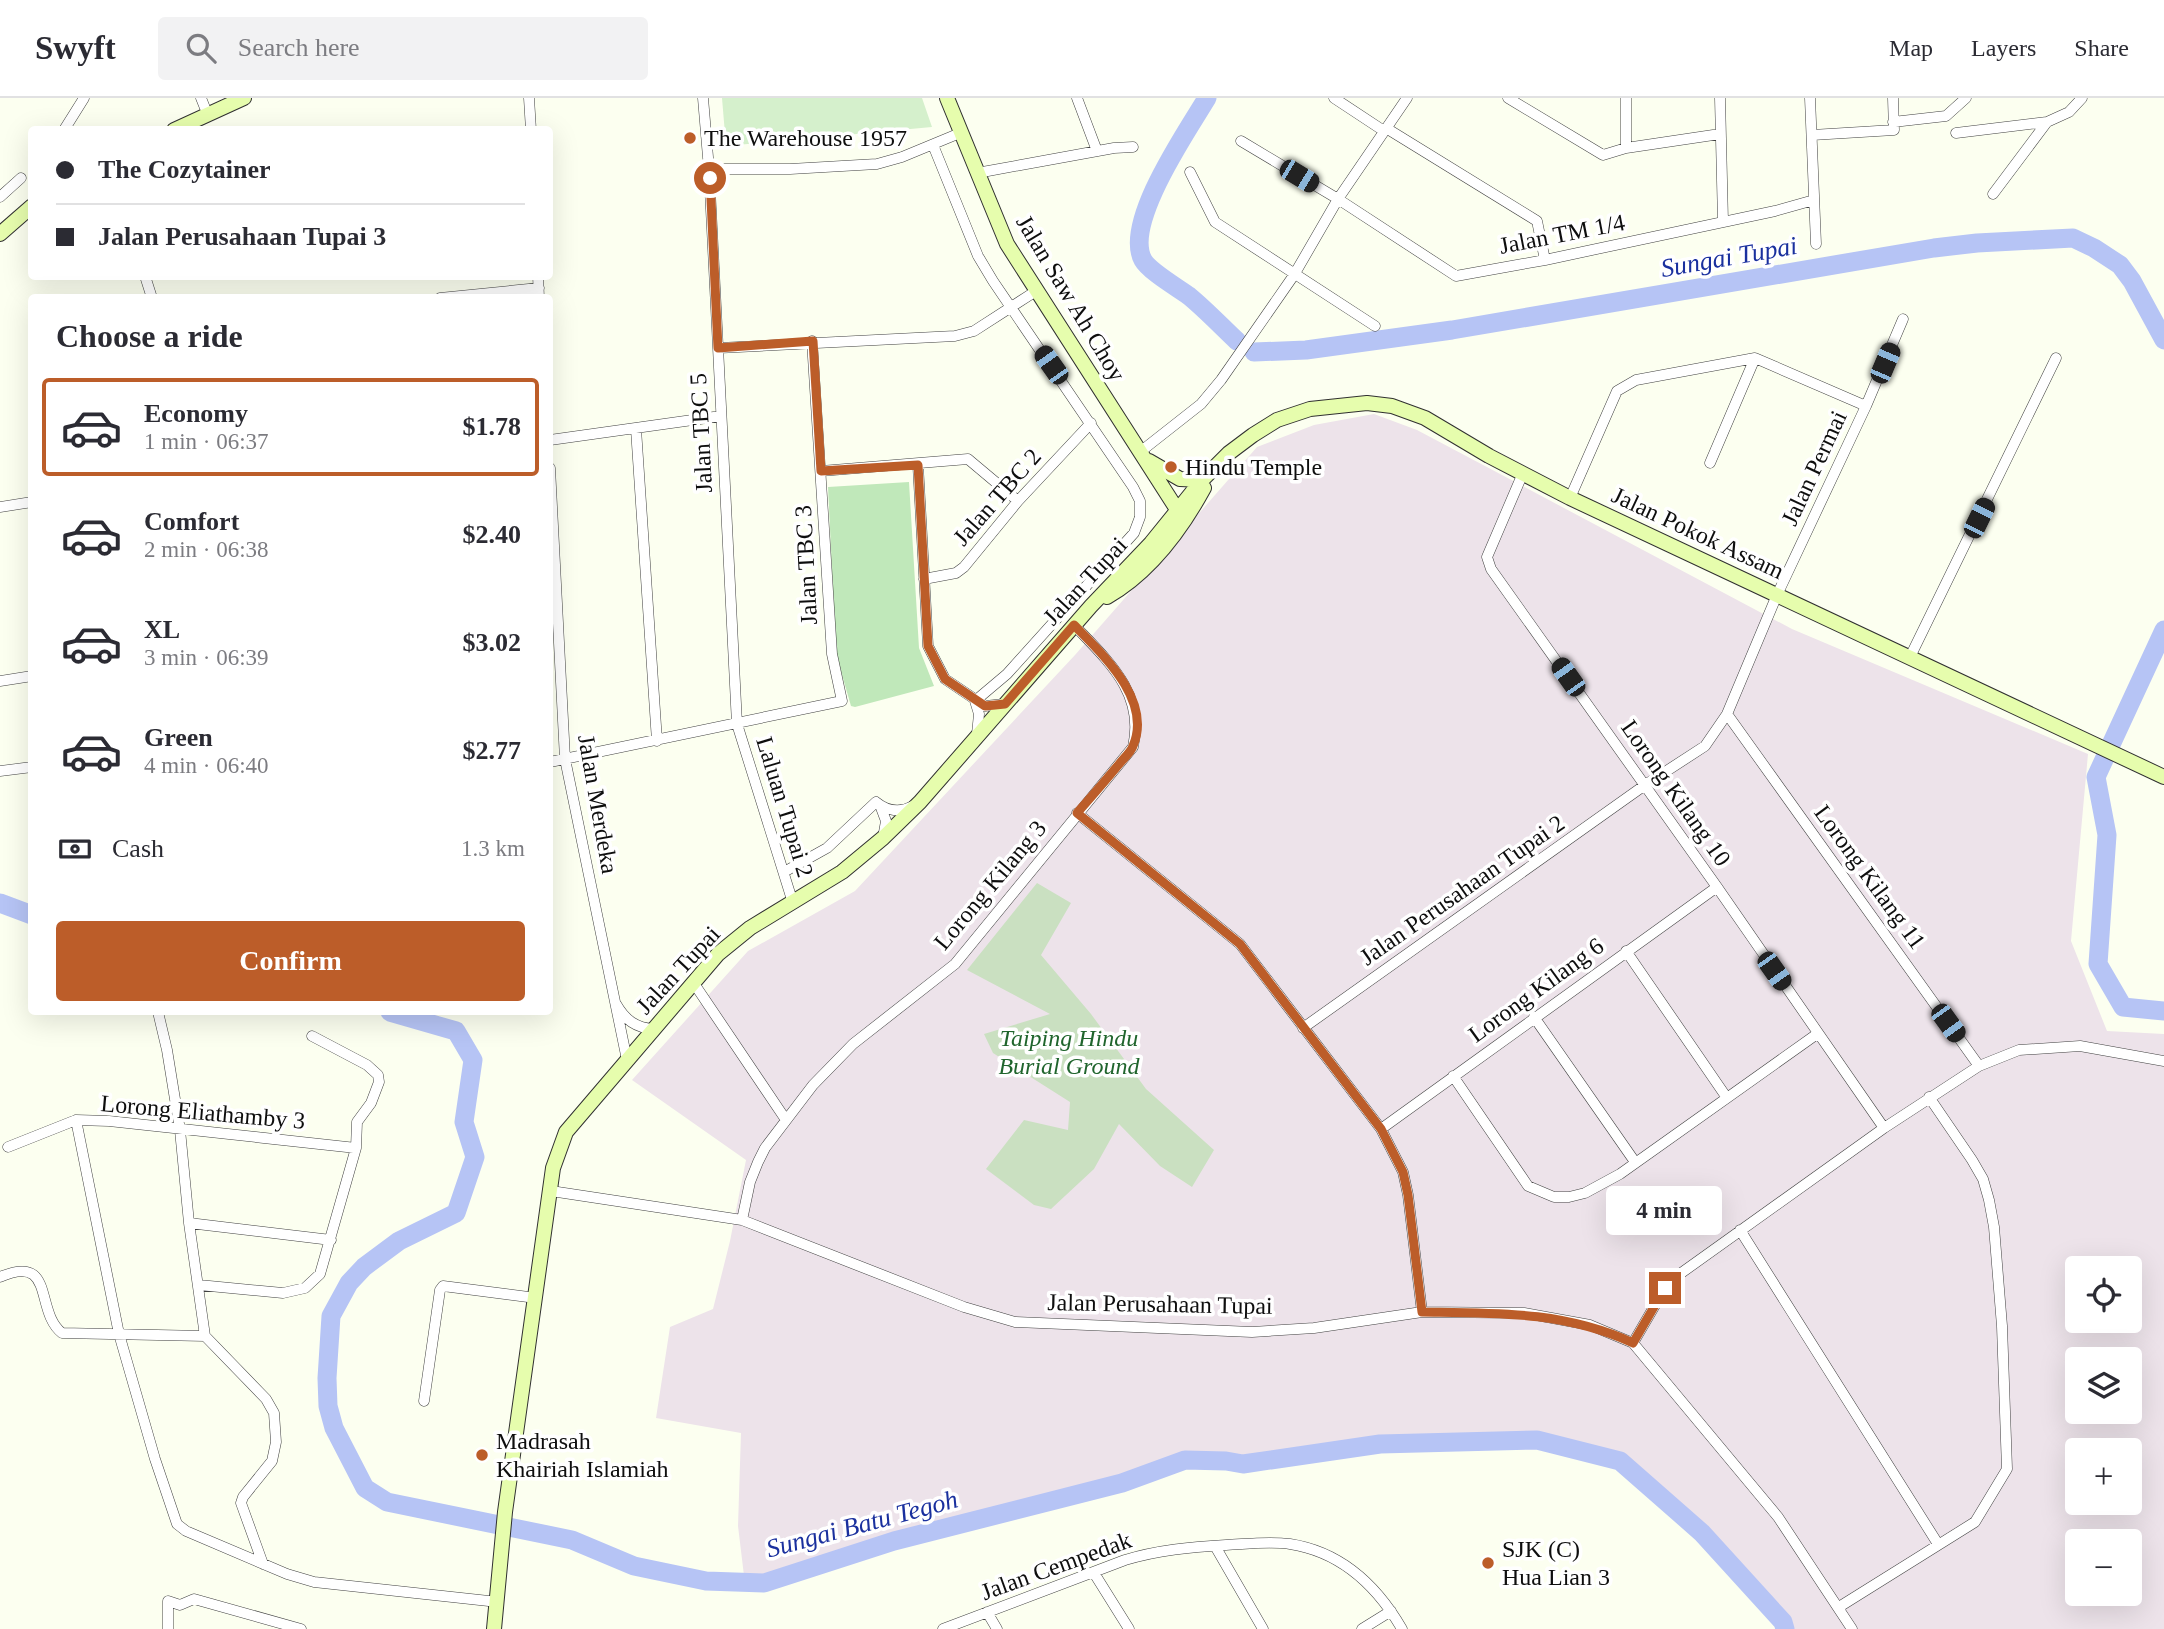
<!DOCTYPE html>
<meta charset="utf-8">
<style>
:root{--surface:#fff;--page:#f2f2f3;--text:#2b2b33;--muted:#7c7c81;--line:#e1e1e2;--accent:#bc5d29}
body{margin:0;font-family:Georgia,serif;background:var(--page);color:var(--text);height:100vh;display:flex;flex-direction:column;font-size:26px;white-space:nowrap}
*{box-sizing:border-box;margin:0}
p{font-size:23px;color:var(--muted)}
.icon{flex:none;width:38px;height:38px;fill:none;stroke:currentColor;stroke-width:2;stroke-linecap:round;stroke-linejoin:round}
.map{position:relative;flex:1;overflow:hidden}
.drawer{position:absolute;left:28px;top:196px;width:525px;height:721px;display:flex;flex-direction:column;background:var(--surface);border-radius:7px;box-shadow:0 7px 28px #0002}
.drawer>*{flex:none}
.hud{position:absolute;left:28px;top:28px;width:525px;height:154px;border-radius:7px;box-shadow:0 7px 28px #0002;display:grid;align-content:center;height:154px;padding:0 28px;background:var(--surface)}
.controls{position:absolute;left:2065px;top:1158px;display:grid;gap:14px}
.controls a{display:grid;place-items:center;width:77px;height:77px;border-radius:7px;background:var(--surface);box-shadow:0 7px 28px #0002;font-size:35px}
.end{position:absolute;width:32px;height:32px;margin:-16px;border:9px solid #bc5d29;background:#fff;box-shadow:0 0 0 4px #fff}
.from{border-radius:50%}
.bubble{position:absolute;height:49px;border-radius:7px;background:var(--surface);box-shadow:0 7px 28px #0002;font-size:23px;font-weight:700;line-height:49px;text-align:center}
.car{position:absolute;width:21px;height:42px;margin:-21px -10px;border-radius:9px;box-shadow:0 0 5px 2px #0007;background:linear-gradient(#222 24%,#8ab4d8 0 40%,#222 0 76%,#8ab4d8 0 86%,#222 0)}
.hud b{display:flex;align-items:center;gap:24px;height:66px;font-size:26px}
.hud b+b{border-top:2px solid var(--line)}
.hud i{width:18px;height:18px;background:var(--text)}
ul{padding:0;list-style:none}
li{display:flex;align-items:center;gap:21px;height:98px;margin:0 14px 10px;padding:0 14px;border:4px solid transparent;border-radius:7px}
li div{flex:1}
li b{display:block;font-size:26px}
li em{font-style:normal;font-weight:700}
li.on{border-color:var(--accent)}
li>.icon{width:63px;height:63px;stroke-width:1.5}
h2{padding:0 28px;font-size:32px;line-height:84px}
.pay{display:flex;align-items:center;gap:18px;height:77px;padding:0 28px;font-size:26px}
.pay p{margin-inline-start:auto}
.primary-button{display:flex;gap:14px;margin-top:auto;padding:14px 28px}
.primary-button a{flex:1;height:80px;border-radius:7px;background:var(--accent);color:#fff;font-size:28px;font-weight:700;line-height:80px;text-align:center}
header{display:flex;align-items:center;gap:42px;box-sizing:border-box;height:98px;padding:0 35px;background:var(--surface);border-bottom:2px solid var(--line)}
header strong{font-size:33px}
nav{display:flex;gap:38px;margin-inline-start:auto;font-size:24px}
.search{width:490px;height:63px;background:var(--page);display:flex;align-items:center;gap:18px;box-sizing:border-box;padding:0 24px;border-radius:7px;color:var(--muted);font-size:26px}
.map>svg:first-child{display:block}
</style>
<header>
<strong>Swyft</strong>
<div class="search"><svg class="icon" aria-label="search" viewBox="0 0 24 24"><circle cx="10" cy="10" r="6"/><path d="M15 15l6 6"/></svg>Search here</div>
<nav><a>Map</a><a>Layers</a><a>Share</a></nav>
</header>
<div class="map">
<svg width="2164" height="1531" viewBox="0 0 2164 1531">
<rect width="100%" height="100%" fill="#fcfff0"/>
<!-- industrial -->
<path fill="#ede3ea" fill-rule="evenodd" d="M1374,316L1417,332L1792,531L2088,656L2071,843L2107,933L2164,936V1531H1780L1619,1358L1542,1339L1380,1346L1226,1363L1185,1362L745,1486L738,1428L741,1335L656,1320L670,1229L713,1211L730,1143L746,1062L632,982L748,853L855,793L1075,557L1257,349L1314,327ZM2077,1171H2130V1223H2077ZM2077,1262H2130V1314H2077ZM2077,1353H2130V1405H2077ZM2077,1444H2130V1496H2077Z"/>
<!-- green -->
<path fill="#c0e8ba" d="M909,384L919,550L934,588L855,609L851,608L836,556L828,389Z"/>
<!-- cemetery -->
<path fill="#cae0c1" d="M1037,785L1071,805L1041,857L1091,916L1146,991L1214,1052L1192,1089L1160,1068L1119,1026L1094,1071L1051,1111L1034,1107L986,1071L1024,1022L1068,1032L1070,1004L993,955L984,936L1050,916L967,872Z"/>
<!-- pitch -->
<path fill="#d5f0cc" d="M722,0H922L932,29L726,48Z"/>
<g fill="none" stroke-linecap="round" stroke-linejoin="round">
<!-- river -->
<path stroke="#b6c4f5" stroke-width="19" d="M1207,0C1188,32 1123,125 1143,162C1149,173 1178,190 1189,198C1206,212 1221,228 1237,243
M1254,254L1306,252L1452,232L1934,150L1977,145L2073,140L2094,150L2120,167L2132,183L2164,242
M2164,532L2096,679L2107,737L2098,866L2123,909L2164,913
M0,805L32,817
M390,914L456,933L473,962L464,1024L475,1059L456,1115L399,1143L364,1169L349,1185L331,1218L327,1280L328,1308L334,1330L365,1390L387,1404L572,1442L634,1468L706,1483L764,1485L894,1443L1122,1385L1185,1362L1226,1363L1243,1366L1380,1346L1537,1342L1620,1363L1702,1435L1783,1524L1785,1531"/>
<!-- street casing -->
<g stroke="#414141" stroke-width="11">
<path id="street" d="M201,0L207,15
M529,0L531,32
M703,0L709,71L737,626L793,805
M1077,0L1097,53
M1334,0L1384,33
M1508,0L1603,57L1626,50L1720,36
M1626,0V50
M1720,0L1723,123
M1810,0L1816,146
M1893,24L1946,18L1966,0
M1386,30L1537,123L1545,162
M64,32L84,0
M1956,35L2047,24L2069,14L2082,0
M1812,37L1894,32L1893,0
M1241,43L1338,101L1456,178L1545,162L1775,113L1814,102
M933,47L978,158L993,183L1133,389L1140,403V419L1134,435L1007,576L975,603
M709,71H790L877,66L902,59L960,35
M1190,74L1215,124L1375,228
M977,75L1114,50L1133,49
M1993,96L2047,24
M0,99L21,80
M145,178L152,200
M538,178L539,200
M440,200L539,190
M718,250L955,238L974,233L1036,193
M636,331L657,643
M550,342L721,318
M1140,354L1201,306L1221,282L1294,177L1338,101L1407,0
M1710,365L1755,260
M918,367L928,548L945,581L985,608L1004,606
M550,370L565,661L627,962
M821,373L968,361L1018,403
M1523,375L1487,459L1491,471L1717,789L1884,1030
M1570,400L1617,293L1636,282L1755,260L1866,308
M0,409L32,404
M924,481L956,475L964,469L1018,403L1091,325
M1910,559L2056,260
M0,583L32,578
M975,603L979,616L977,636
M1727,616L1979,968
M550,664L842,603L832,556L812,243
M0,673L32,669
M880,707L886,723L883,740
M1077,715L1240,846L1381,1031L1403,1074L1408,1097L1422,1214
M784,774L827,750L876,704C887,713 900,715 913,708
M1626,853L1727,1000
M693,884L786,1022
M616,906C625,922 636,930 654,931
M158,914L167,952L180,1032L189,1125L205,1238L266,1301L274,1315L276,1344L272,1363L243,1399L241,1405L263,1466
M1534,919L1635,1064
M1303,930L1645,687L1705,648L1727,616L1777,497L1866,308L1903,221
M1453,978L1528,1088L1554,1099H1569L1585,1095L1620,1076L1817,936
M76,1022L119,1236L155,1361L177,1426L186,1433L287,1476L314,1484L498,1504
M1381,1031L1717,789
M8,1049L76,1022L109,1023L356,1050
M551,1093L742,1122L964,1209L1015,1224L1252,1234L1314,1230L1422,1214L1524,1215L1590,1227L1633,1245L1778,1419L1852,1531
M742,1122L750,1084L758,1064L765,1050L813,987L853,946L955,866L1133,649C1145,595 1109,564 1074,527
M189,1125L331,1142
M1740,1132L1938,1446
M0,1179C56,1155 34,1213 62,1235L205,1238
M199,1187L283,1195L305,1190L320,1176L356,1050L357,1024L371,1005L379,984L378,977L367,967L312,938
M1633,1245L1665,1190L1677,1178L1884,1030L1979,968L2019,952L2080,948L2164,963
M424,1303L440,1192L443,1188L536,1200
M1215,1448L1263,1531
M1094,1475L1129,1531
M1839,1509L1975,1424L2007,1371L2002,1228L1994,1129L1989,1102L1983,1081L1972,1062L1929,999
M987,1514L997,1531
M168,1531V1503L180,1507L194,1501L301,1531
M943,1531L1125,1462C1158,1452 1191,1449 1226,1447C1247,1446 1269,1443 1290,1446C1342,1454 1377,1488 1402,1531
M1362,1531L1391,1513"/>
</g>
<!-- secondary casing -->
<g stroke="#303030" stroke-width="16">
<path id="secondary" d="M947,0L1007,146L1178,413
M174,32L244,0
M0,136L32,108
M1149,363L1180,381L1202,382
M1107,499C1149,475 1181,432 1204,390
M494,1531L505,1414L553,1070L566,1034L718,856L750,830L842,774L883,740L920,704L1091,508L1151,445L1202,382L1229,355L1253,337L1277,322L1310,311L1367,305L1392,308L1425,320L1489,358L1570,400L2164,679"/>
</g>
<!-- street -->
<use href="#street" stroke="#fff" stroke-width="10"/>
<!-- secondary -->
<use href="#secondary" stroke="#e6fdad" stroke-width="14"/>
</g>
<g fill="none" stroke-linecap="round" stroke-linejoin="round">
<!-- route -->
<path stroke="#bc5d29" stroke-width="9" d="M710,80L718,250L813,243L821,373L918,367L928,548L945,581L985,608L1005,606L1074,527C1102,556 1153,602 1133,648C1131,654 1124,660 1120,665C1106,682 1092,698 1077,715L1240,846L1381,1031L1403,1074L1408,1097L1422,1214C1496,1215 1564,1213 1633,1245L1665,1190"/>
</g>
<!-- markers -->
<g fill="#bc5d29" stroke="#fff" stroke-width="2.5">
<circle cx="690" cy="40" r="7"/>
<circle cx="1171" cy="369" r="7"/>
<circle cx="482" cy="1357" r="7"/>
<circle cx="1488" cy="1465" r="7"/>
</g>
<g text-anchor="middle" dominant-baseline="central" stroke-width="7" stroke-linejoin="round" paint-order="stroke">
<!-- poi labels -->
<g font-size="24" fill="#0e0e0e" stroke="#fff" text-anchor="start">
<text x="704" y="40">The Warehouse 1957</text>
<text x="1185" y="369">Hindu Temple</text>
<text x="496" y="1343">Madrasah<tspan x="496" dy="28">Khairiah Islamiah</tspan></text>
<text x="1502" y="1451">SJK (C)<tspan x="1502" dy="28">Hua Lian 3</tspan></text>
</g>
<!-- street labels -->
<g font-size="24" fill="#0e0e0e" stroke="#fff">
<text transform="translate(1562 136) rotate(-11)">Jalan TM 1/4</text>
<text transform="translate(1071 200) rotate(59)">Jalan Saw Ah Choy</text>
<text transform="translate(701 335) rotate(-93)">Jalan TBC 5</text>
<text transform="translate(1814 370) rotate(-65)">Jalan Permai</text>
<text transform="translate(997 399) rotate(-49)">Jalan TBC 2</text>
<text transform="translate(1698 435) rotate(25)">Jalan Pokok Assam</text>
<text transform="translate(806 467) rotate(-93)">Jalan TBC 3</text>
<text transform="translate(1085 483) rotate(-47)">Jalan Tupai</text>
<text transform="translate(1676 695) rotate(55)">Lorong Kilang 10</text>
<text transform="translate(598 706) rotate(80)">Jalan Merdeka</text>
<text transform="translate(785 709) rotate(73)">Laluan Tupai 2</text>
<text transform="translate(1870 779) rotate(54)">Lorong Kilang 11</text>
<text transform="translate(990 787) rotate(-50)">Lorong Kilang 3</text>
<text transform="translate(1462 792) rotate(-35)">Jalan Perusahaan Tupai 2</text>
<text transform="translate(678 872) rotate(-47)">Jalan Tupai</text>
<text transform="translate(1536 892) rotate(-36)">Lorong Kilang 6</text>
<text transform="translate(203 1014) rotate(5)">Lorong Eliathamby 3</text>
<text transform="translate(1160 1206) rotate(1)">Jalan Perusahaan Tupai</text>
<text transform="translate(1056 1468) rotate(-20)">Jalan Cempedak</text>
</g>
<!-- park labels -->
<g font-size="24" font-style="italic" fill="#20652d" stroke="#fff">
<text x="1069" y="940">Taiping Hindu<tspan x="1069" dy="28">Burial Ground</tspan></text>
</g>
<!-- water labels -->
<g font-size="26" font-style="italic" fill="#1a309e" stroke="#fff">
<text transform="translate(1729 159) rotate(-10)">Sungai Tupai</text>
<text transform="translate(862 1426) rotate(-15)">Sungai Batu Tegoh</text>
</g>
</g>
</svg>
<div class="controls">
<a><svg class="icon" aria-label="locate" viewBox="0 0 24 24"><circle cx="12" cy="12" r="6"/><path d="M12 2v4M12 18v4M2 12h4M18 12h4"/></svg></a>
<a><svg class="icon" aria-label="layers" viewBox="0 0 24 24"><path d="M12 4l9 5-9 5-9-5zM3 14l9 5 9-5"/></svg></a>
<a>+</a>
<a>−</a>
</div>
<i class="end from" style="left:710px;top:80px"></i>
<i class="end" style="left:1665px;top:1190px"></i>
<div class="bubble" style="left:1606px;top:1088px;width:116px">4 min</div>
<i class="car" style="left:1299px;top:78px;rotate:121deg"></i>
<i class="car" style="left:1885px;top:265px;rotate:23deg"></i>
<i class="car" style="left:1051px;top:267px;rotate:325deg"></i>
<i class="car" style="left:1979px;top:420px;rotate:26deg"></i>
<i class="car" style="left:1568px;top:579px;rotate:325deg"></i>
<i class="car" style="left:1774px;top:873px;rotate:145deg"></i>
<i class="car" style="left:1948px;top:925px;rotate:144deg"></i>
<div class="hud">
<b><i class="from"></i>The Cozytainer</b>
<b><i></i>Jalan Perusahaan Tupai 3</b>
</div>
<section class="drawer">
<h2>Choose a ride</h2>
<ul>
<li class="on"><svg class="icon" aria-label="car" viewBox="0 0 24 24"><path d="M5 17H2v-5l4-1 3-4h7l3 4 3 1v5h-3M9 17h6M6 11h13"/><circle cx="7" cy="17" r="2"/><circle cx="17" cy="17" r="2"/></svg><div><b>Economy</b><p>1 min · 06:37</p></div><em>$1.78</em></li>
<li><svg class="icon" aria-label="car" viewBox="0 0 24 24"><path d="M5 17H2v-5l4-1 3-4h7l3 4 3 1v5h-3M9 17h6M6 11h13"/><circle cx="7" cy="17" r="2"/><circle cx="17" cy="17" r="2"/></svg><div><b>Comfort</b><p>2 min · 06:38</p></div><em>$2.40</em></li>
<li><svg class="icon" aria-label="car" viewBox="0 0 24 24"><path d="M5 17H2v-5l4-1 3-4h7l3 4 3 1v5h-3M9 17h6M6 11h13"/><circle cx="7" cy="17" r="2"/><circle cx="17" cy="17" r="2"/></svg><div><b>XL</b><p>3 min · 06:39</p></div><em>$3.02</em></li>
<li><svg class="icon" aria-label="car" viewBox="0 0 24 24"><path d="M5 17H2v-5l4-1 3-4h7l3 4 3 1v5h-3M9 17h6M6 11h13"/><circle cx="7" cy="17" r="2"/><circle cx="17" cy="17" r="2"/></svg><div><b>Green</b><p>4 min · 06:40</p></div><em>$2.77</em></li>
</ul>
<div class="pay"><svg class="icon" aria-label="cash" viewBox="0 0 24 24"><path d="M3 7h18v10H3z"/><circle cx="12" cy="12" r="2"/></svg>Cash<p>1.3 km</p></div>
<div class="primary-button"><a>Confirm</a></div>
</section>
</div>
